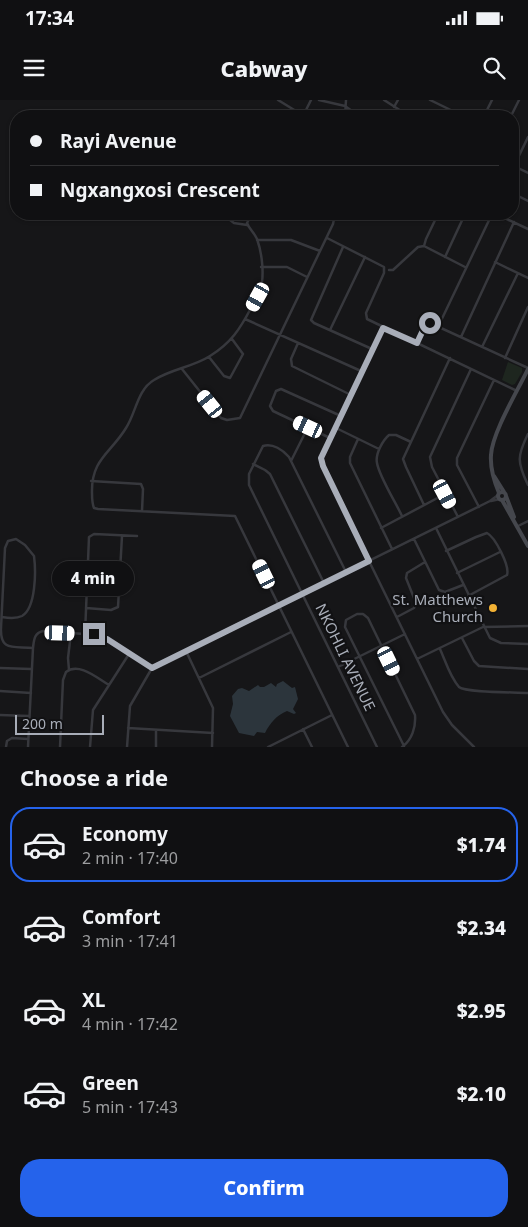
<!DOCTYPE html>
<meta charset="utf-8">
<style>
:root{--surface:#101012;--page:#19191b;--text:#f1f3f6;--muted:#9c9d9f;--line:#303032;--accent:#2563eb}
body{margin:0;font-family:"Noto Sans",sans-serif;background:var(--page);color:var(--text);height:100vh;display:flex;flex-direction:column;font-size:19px;white-space:nowrap}
*{box-sizing:border-box;margin:0}
p{font-size:16px;color:var(--muted)}
.icon{flex:none;width:28px;height:28px;fill:none;stroke:currentColor;stroke-width:2;stroke-linecap:round;stroke-linejoin:round}
.map{position:relative;height:647px;overflow:hidden}
.side{display:flex;flex-direction:column;background:var(--surface);flex:1}
.side>*{flex:none}
.hud{position:absolute;left:10px;top:10px;width:509px;height:110px;border-radius:20px;box-shadow:0 1px 4px #0004,0 0 0 1px var(--line);display:grid;align-content:center;height:110px;padding:0 20px;background:var(--surface)}
.scale{position:absolute;left:15px;bottom:12px;width:89px;box-sizing:border-box;padding-left:5px;border:2px solid #a8adb8;border-top:0;font-size:14px;line-height:18px;white-space:nowrap;color:#a8adb8;-webkit-text-stroke:4px #111113;paint-order:stroke}
.end{position:absolute;width:22px;height:22px;margin:-11px;border:6px solid #a8adb8;background:#111;box-shadow:0 0 0 2px #111}
.from{border-radius:50%}
.bubble{position:absolute;height:35px;border-radius:18px;background:var(--surface);box-shadow:0 1px 4px #0004,0 0 0 1px var(--line);font-size:16px;font-weight:800;line-height:35px;text-align:center}
.car{position:absolute;width:15px;height:30px;margin:-15px -8px;border-radius:6px;box-shadow:0 0 4px 1px #0007;background:linear-gradient(#fff 24%,#345 0 40%,#fff 0 76%,#345 0 86%,#fff 0)}
.hud b{display:flex;align-items:center;gap:18px;height:48px;font-size:19px}
.hud b+b{border-top:1px solid var(--line)}
.hud i{width:12px;height:12px;background:var(--text)}
ul{padding:0;list-style:none}
li{display:flex;align-items:center;gap:15px;height:75px;margin:0 10px 8px;padding:0 10px;border:2px solid transparent;border-radius:20px}
li div{flex:1}
li b{display:block;font-size:19px}
li em{font-style:normal;font-weight:800}
li.active{border-color:var(--accent)}
li>.icon{width:45px;height:45px;stroke-width:1.5}
h2{padding:0 20px;font-size:22px;line-height:60px}
.action{display:flex;gap:10px;margin-top:auto;padding:10px 20px}
.action a{flex:1;height:58px;border-radius:20px;background:var(--accent);color:#fff;font-size:20px;font-weight:800;line-height:58px;text-align:center}
.status{display:flex;justify-content:space-between;align-items:center;height:35px;padding:0 25px;background:var(--surface);direction:ltr}
.status svg{height:14px;fill:currentColor}
header{display:flex;justify-content:space-between;align-items:center;height:65px;padding:0 20px;background:var(--surface);font-size:22px;font-weight:800}
.map>svg:first-child{display:block}
</style>
<div class="status"><b>17:34</b><svg viewBox="0 0 49 12"><path d="M0 12V9h3v3zM5 12V6h3v6zM10 12V3h3v9zM15 12V0h3v12zM26 1h20v11H26zM47 4h2v5h-2z"/></svg></div>
<header><svg class="icon" aria-label="menu" viewBox="0 0 24 24"><path d="M4 6h16M4 12h16M4 18h16"/></svg>Cabway<svg class="icon" aria-label="search" viewBox="0 0 24 24"><circle cx="10" cy="10" r="6"/><path d="M15 15l6 6"/></svg></header>
<div class="map">
<svg width="528" height="647" viewBox="0 0 528 647">
<rect width="100%" height="100%" fill="#161618"/>
<!-- green -->
<path fill="#1e261f" d="M508,262L522,268V272L515,284L512,285L502,280Z"/>
<!-- water -->
<path fill="#2c353c" d="M283,581L292,588L295,587L298,599L293,609L296,613L294,614L287,611C277,615 270,623 265,633L257,632L254,636L239,633L230,616L233,604L232,596L238,589L242,588L249,591L258,585L260,587H264L271,583L276,587L277,584Z"/>
<g fill="none" stroke-linecap="round" stroke-linejoin="round">
<!-- street -->
<path stroke="#37383d" stroke-width="2.5" d="M278,0L304,16
M319,0L345,6L359,16
M384,0L409,16
M430,0L463,16
M394,7L398,0
M303,16L311,0
M345,16L346,0
M484,16L492,0
M511,16L519,0
M514,66L528,37
M514,66L528,73
M512,93L528,101
M222,114L234,123L247,125
M252,114L247,123C249,129 254,132 257,139C262,153 265,176 260,191C258,197 254,203 251,208C240,229 231,243 210,256C193,267 171,269 154,280C137,290 136,313 126,328C111,353 91,359 92,393C92,398 92,403 94,408L98,409L235,416L348,647
M438,114L426,139L424,146L465,167
M496,114L528,129
M327,138L384,167V173L366,213L367,219L517,291
M257,140H291L320,151
M343,147L311,220L314,223L372,249
M445,157L465,114
M495,162L528,178
M261,167H287L307,177
M389,170H393L418,147L424,146
M245,219L361,271
M438,227L492,114
M383,228L330,338L321,359V363L443,612L452,625L474,647
M330,230L365,157
M461,237L514,122
M298,243L291,259L292,266L351,295
M417,243L425,226L430,223L528,268
M482,247L518,173
M209,257L224,276L230,278L243,254L232,239
M505,258L528,207
M182,269L221,318L227,320L240,318L333,124L334,119L332,114
M336,328L379,349
M528,334C517,356 517,362 528,385
M330,338L273,311L270,306L276,291L281,289L341,316
M358,339L350,357V363L392,449
M291,361L308,327
M253,364L265,370L270,374L324,483
M91,381L141,384L143,389L142,411
M491,401L500,399
M424,405L406,367L403,359L450,258
M479,407L457,365V358L494,280
M402,416C396,403 379,376 377,363C375,354 383,340 389,335H396L411,342
M458,417L432,367L430,357L471,269
M518,426L528,421
M381,428L445,394
M436,428L490,538L501,543L528,544
M414,439L439,490L445,492L463,485
M446,451L476,437L487,433C495,437 510,466 507,475L468,496
M346,472L289,357C283,350 273,343 263,346L249,374V385L377,647
M457,473L500,452
M86,508L111,510L118,507L122,436
M2,517C8,518 16,519 22,516C36,508 36,471 34,456L25,445L16,439L8,441L5,448L1,528C0,552 14,546 33,548
M397,517L414,508L416,503L406,478L407,473L425,462
M85,534L89,437L94,434L137,436
M462,538L474,561L479,566L528,569
M440,549C445,560 450,577 459,587C466,593 516,592 528,593
M186,551L213,608L212,647
M417,559L483,527L528,526
M338,567L405,534
M0,568L31,569
M69,570L68,558L71,533
M199,578L291,532
M0,591L31,593
M0,615L29,616
M128,628L213,633
M303,629L312,647
M6,647L7,641L12,638L28,639
M28,647L33,548C34,540 34,533 43,531L98,535L107,539L152,568
M60,647L63,580L66,572C79,562 97,578 109,585
M90,647L93,610L129,554
M127,647L130,606L152,568L490,401L498,395
M156,647V631
M268,647L332,615
M402,647C412,640 416,627 415,615L368,518L363,514H357L346,520L345,527L404,646"/>
<!-- secondary -->
<path stroke="#45474d" stroke-width="4" d="M494,376L504,392
M498 396a4 4 0 1 1 8 0a4 4 0 1 1-8 0Z
M499,393C494,381 490,368 491,355C492,333 518,290 528,269
M506,396L514,417
M502,400L528,446"/>
</g>
<g fill="none" stroke-linecap="round" stroke-linejoin="round">
<!-- route -->
<path stroke="#a8adb8" stroke-width="6" d="M94,534L107,539L152,568L369,461L323,366L321,358L383,228L417,243L424,228L430,223"/>
</g>
<!-- markers -->
<circle fill="#f2b134" stroke="#111113" stroke-width="2" cx="493" cy="508" r="5"/>
<g text-anchor="middle" dominant-baseline="central" stroke-width="4.5" stroke-linejoin="round" paint-order="stroke">
<!-- poi labels -->
<g font-size="15" fill="#a8adb8" stroke="#111113" text-anchor="end">
<text x="483" y="499">St. Matthews<tspan x="483" dy="17">Church</tspan></text>
</g>
<!-- street labels -->
<g font-size="15" fill="#a8adb8" stroke="#111113">
<text transform="translate(346 557) rotate(64)">NKOHLI AVENUE</text>
</g>
</g>
</svg>
<div class="scale">200 m</div>
<i class="end from" style="left:430px;top:223px"></i>
<i class="end" style="left:94px;top:534px"></i>
<div class="bubble" style="left:52px;top:461px;width:82px">4 min</div>
<i class="car" style="left:258px;top:197px;rotate:209deg"></i>
<i class="car" style="left:210px;top:304px;rotate:321deg"></i>
<i class="car" style="left:308px;top:327px;rotate:295deg"></i>
<i class="car" style="left:445px;top:394px;rotate:152deg"></i>
<i class="car" style="left:264px;top:474px;rotate:334deg"></i>
<i class="car" style="left:60px;top:533px;rotate:92deg"></i>
<i class="car" style="left:389px;top:561px;rotate:154deg"></i>
<div class="hud">
<b><i class="from"></i>Rayi Avenue</b>
<b><i></i>Ngxangxosi Crescent</b>
</div>
</div>
<section class="side">
<h2>Choose a ride</h2>
<ul>
<li class="active"><svg class="icon" aria-label="car" viewBox="0 0 24 24"><path d="M5 17H2v-5l4-1 3-4h7l3 4 3 1v5h-3M9 17h6M6 11h13"/><circle cx="7" cy="17" r="2"/><circle cx="17" cy="17" r="2"/></svg><div><b>Economy</b><p>2 min · 17:40</p></div><em>$1.74</em></li>
<li><svg class="icon" aria-label="car" viewBox="0 0 24 24"><path d="M5 17H2v-5l4-1 3-4h7l3 4 3 1v5h-3M9 17h6M6 11h13"/><circle cx="7" cy="17" r="2"/><circle cx="17" cy="17" r="2"/></svg><div><b>Comfort</b><p>3 min · 17:41</p></div><em>$2.34</em></li>
<li><svg class="icon" aria-label="car" viewBox="0 0 24 24"><path d="M5 17H2v-5l4-1 3-4h7l3 4 3 1v5h-3M9 17h6M6 11h13"/><circle cx="7" cy="17" r="2"/><circle cx="17" cy="17" r="2"/></svg><div><b>XL</b><p>4 min · 17:42</p></div><em>$2.95</em></li>
<li><svg class="icon" aria-label="car" viewBox="0 0 24 24"><path d="M5 17H2v-5l4-1 3-4h7l3 4 3 1v5h-3M9 17h6M6 11h13"/><circle cx="7" cy="17" r="2"/><circle cx="17" cy="17" r="2"/></svg><div><b>Green</b><p>5 min · 17:43</p></div><em>$2.10</em></li>
</ul>
<div class="action"><a>Confirm</a></div>
</section>
